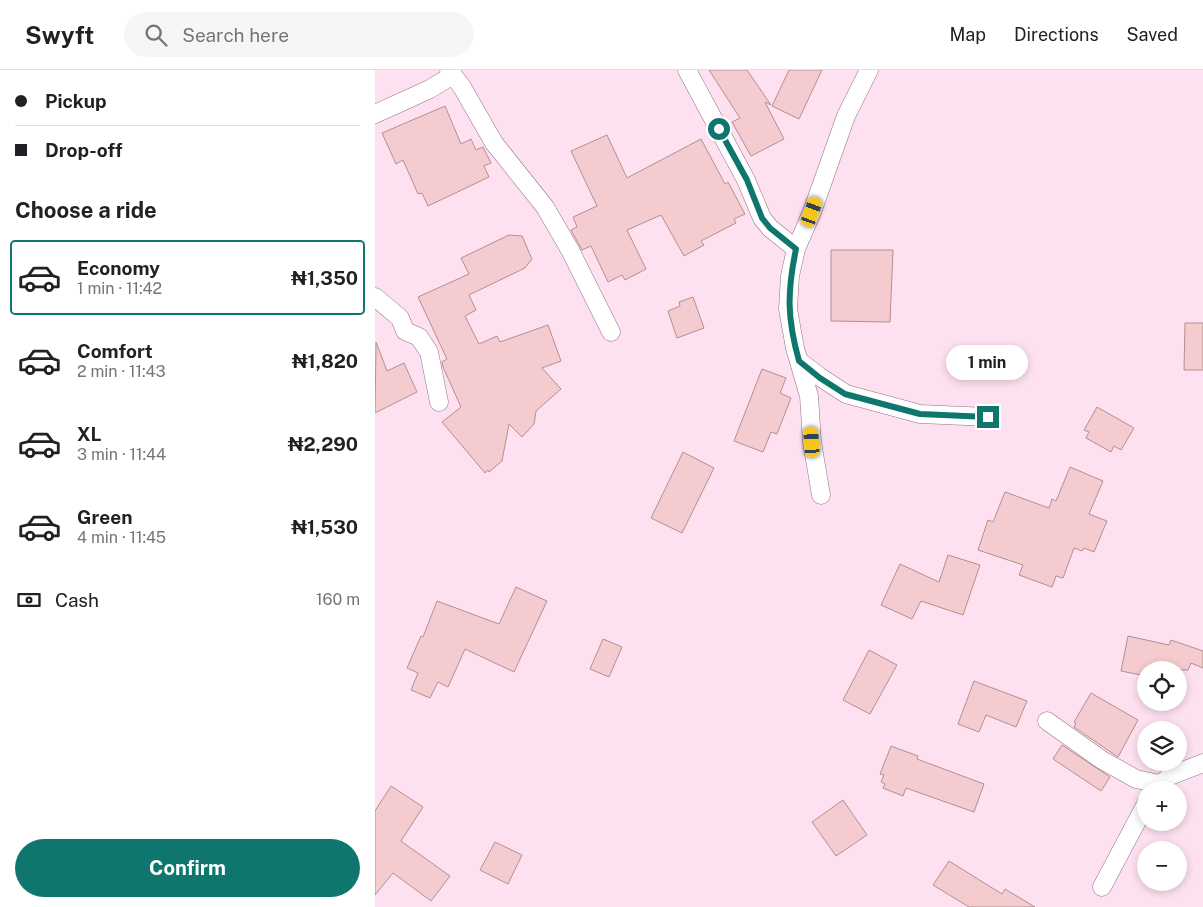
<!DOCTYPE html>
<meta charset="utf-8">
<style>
:root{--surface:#fff;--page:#f6f6f6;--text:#202124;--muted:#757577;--line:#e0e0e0;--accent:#0f766e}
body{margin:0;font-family:"Public Sans",sans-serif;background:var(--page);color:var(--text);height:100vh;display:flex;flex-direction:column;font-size:19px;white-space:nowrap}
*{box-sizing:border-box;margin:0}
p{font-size:16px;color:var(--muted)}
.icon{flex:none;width:28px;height:28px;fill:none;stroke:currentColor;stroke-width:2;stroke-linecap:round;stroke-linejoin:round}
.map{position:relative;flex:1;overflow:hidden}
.side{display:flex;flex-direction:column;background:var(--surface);width:375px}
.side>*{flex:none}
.banner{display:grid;align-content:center;height:110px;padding:0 15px;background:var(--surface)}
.tools{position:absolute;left:762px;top:591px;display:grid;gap:10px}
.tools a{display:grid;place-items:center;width:50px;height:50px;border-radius:50%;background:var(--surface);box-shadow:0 2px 8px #0003;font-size:25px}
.end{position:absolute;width:22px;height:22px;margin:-11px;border:6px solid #0f766e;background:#fff;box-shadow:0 0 0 2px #fff}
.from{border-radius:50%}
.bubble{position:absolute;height:35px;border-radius:18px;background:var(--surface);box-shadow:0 2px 8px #0003;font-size:16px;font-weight:700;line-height:35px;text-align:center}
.car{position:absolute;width:15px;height:30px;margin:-15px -8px;border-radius:6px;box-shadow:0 0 4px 1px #0007;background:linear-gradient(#f5c518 24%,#345 0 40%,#f5c518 0 76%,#345 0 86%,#f5c518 0)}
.banner b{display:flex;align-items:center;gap:18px;height:48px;font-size:19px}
.banner b+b{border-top:1px solid var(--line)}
.banner i{width:12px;height:12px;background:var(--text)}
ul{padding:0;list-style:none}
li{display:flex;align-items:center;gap:15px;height:75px;margin:0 10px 8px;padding:0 5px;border:2px solid transparent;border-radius:5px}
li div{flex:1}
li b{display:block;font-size:19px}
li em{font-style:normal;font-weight:700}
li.selected{border-color:var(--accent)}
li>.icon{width:45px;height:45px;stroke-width:1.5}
h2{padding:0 15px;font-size:22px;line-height:60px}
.pay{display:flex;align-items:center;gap:12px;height:55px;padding:0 15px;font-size:19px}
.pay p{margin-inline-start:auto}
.cta{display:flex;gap:10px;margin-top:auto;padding:10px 15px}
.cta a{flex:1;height:58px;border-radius:30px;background:var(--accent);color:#fff;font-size:20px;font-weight:700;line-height:58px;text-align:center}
header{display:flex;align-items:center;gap:30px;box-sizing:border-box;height:70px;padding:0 25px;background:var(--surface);border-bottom:1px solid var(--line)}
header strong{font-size:24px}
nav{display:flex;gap:28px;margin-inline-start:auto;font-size:18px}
.search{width:350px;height:45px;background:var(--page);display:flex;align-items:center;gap:12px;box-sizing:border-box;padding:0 18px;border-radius:28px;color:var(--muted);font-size:19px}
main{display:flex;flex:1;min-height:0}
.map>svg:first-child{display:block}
</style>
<header>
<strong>Swyft</strong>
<div class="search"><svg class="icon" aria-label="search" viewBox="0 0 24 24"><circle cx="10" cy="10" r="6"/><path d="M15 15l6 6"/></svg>Search here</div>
<nav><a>Map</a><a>Directions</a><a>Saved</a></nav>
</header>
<main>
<section class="side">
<div class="banner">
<b><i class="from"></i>Pickup</b>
<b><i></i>Drop-off</b>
</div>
<h2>Choose a ride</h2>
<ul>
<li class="selected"><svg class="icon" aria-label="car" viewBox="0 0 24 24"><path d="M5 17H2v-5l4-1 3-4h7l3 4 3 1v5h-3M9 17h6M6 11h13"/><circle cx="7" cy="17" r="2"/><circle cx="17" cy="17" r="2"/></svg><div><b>Economy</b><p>1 min · 11:42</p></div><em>₦1,350</em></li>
<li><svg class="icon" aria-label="car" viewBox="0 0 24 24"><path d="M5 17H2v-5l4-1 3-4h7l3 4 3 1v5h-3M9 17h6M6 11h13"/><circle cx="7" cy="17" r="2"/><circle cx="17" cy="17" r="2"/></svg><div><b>Comfort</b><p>2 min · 11:43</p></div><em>₦1,820</em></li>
<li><svg class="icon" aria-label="car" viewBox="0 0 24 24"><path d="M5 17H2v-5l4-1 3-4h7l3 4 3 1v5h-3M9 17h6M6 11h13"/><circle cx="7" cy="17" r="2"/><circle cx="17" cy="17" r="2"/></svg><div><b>XL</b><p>3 min · 11:44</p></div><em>₦2,290</em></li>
<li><svg class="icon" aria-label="car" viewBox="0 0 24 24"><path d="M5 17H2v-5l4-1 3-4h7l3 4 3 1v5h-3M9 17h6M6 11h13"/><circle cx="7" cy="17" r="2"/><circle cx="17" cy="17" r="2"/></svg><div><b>Green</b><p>4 min · 11:45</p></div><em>₦1,530</em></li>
</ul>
<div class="pay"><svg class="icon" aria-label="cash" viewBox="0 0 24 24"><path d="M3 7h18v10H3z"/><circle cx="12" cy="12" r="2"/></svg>Cash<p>160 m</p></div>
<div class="cta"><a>Confirm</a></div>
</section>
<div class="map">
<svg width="828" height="837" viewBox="0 0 828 837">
<rect width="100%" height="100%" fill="#fee1f1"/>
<!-- building -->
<path fill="#f4cbce" stroke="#b58e91" d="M334,0H372L396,35L390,32L409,69L376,86L357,52L365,48Z
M414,0H447L424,49L397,36Z
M70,36L86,74L96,69L101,80L108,77L116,93L109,96L114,107L53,136L47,123L43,124L28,90L21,94L7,63Z
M232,65L252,108L326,69L350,114L353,112L370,144L359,149L361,153L326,171L329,175L309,186L286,145L252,160L271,199L250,210L247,205L233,212L216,176L207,180L196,160L202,157L198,147L222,136L196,81Z
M134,165L147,166L157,189L150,198L94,225L101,240L90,246L104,274L122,266L125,272L173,255L186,291L167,298L186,319L161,341L159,354L147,367L134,354L127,391L114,402L113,400L110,403L67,352L86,337L68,297L67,292L72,289L43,227L94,204L86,188Z
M456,180H518L515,252L456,251Z
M318,227L329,258L302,268L293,241L305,236L304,232Z
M810,253H828V300H809Z
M1,272L12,301L29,293L42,322L0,343Z
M387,299L411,308L405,323L416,328L402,364L396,362L388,382L359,371Z
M722,337L759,358L746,380L739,376L736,382L711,368L714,362L709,360Z
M308,382L339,398L307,463L276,448Z
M695,397L728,411L714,444L732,451L719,482L709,478L707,481L699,478L688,508L681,506L677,517L644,505L648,495L603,480L613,450L618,452L630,422L674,438L677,429L681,431Z
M573,485L605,495L588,545L546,531L537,549L506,535L525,494L564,512Z
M141,517L172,531L139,602L90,579L73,617L63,612L55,628L36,620L43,603L32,598L46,566L48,567L62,531L124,554Z
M753,566L794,575L796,570L828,581V598L816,593L813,600H771V606L746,601Z
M228,569L247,577L234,607L215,599Z
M494,580L522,595L495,644L468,630Z
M599,611L652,631L641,657L611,645L604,662L583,654Z
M716,623L763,650L743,687L699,657L701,653L699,652Z
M687,675L735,707L726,721L678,689Z
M516,676L543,686L542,689L609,714L599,742L531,718L528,726L508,718L510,714L506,712L509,705L505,704Z
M16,716L48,737L26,771L75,806L56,831L18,803L0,825V741Z
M468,730L492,765L461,786L437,752Z
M120,772L147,785L133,814L105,800Z
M574,791L627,824L630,819L660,837H594L558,815Z"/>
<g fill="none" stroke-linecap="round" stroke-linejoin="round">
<!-- minor casing -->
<g stroke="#917183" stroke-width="19">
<path id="minor" d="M74,0L87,17L119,73L170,137L195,180L236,262
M312,0L371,110L387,148L395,158L421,179
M0,44L55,19L78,5
M0,227L25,248L30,261L44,267L54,282L64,332
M424,291L445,307L471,324L545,344L613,347
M446,425L437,372L434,326L420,278L413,239L415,206L421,179L437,142L471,46L494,0
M672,651L727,690L761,709L784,714
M779,720L795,706L828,693
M727,817L771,734"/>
</g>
<!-- minor -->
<use href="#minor" stroke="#fff" stroke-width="18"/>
</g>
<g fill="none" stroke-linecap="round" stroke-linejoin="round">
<!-- route -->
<path stroke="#0f766e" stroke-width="6" d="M344,59L372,110L387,148L395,158L421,179C412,222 412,248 424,291L445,308L470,324L545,344L613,347"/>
</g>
</svg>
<div class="tools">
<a><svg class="icon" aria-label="locate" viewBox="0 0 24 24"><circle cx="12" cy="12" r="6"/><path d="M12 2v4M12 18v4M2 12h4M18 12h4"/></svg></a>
<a><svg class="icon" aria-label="layers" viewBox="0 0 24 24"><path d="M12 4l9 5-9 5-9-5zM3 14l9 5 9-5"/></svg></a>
<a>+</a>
<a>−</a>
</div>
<i class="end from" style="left:344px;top:59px"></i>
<i class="end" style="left:613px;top:347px"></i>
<div class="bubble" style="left:571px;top:275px;width:82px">1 min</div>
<i class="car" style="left:437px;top:142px;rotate:20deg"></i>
<i class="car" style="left:437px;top:372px;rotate:356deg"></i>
</div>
</main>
